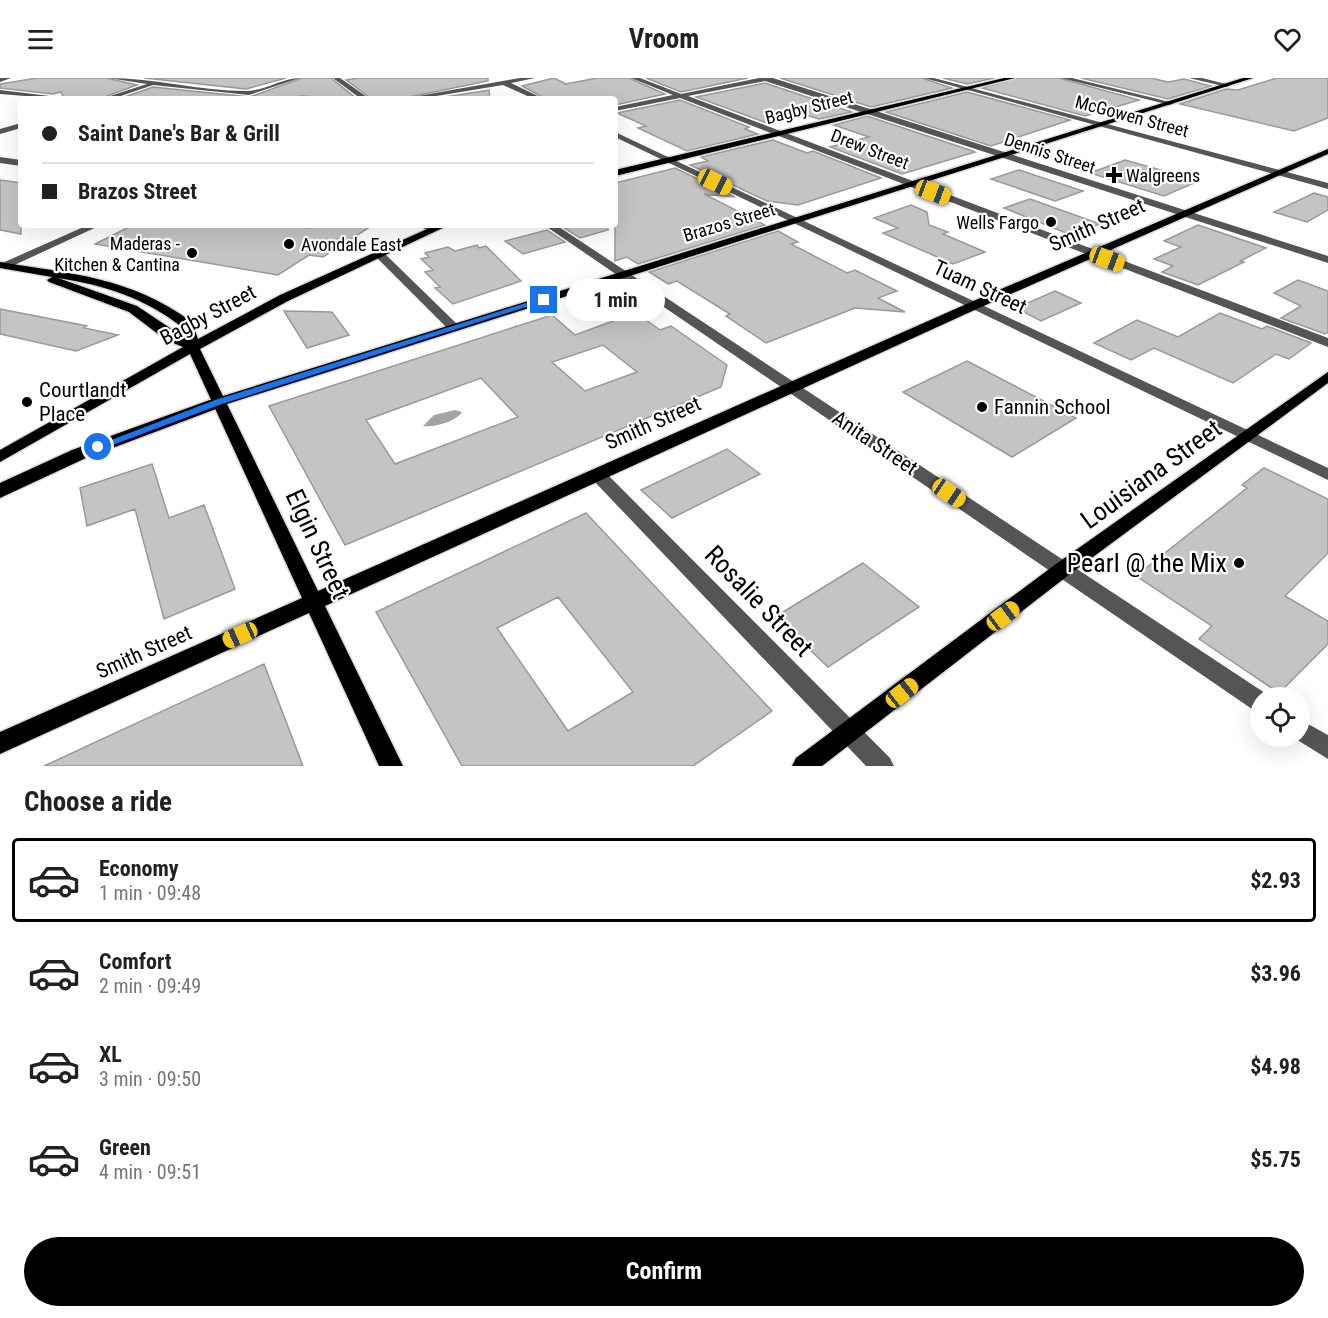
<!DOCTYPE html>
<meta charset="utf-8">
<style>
:root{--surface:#fff;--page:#f2f2f2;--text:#202124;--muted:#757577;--line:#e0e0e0;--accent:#000}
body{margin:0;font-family:"Roboto Condensed",sans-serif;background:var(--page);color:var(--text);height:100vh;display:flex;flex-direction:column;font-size:22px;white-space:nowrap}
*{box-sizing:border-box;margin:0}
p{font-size:20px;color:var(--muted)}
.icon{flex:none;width:33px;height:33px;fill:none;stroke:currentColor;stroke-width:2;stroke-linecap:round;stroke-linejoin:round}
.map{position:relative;height:688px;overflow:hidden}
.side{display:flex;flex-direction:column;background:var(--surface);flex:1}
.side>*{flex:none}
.hud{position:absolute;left:18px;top:18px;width:600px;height:132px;border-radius:6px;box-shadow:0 6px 24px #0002;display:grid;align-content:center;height:132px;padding:0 24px;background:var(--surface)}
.controls{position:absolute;left:1250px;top:609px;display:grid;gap:12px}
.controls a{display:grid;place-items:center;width:60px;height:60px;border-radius:50%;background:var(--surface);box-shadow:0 6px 24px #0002;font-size:30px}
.end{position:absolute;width:27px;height:27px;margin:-14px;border:8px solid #1a73e8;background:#fff;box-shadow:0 0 0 3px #fff}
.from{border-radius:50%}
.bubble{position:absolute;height:42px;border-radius:21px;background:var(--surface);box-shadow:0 6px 24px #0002;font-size:20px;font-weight:700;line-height:42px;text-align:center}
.car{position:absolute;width:18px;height:36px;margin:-18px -9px;border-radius:8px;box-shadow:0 0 4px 2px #0007;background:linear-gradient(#f5c518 24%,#345 0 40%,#f5c518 0 76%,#345 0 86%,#f5c518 0)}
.hud b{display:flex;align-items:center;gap:21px;height:57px;font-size:22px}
.hud b+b{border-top:2px solid var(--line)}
.hud i{width:15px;height:15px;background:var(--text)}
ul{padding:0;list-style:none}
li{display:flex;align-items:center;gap:18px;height:84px;margin:0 12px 9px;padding:0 12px;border:3px solid transparent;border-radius:6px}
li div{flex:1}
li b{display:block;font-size:22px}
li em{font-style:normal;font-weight:700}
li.on{border-color:var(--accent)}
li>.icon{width:54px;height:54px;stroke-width:1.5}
h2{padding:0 24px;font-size:27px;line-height:72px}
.button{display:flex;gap:12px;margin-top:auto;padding:12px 24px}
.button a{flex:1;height:69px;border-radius:36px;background:var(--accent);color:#fff;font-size:24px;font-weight:700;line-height:69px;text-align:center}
header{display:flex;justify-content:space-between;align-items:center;height:78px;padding:0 24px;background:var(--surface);font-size:27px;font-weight:700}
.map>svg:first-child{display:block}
</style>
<header><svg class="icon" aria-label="menu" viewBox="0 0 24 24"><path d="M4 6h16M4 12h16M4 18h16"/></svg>Vroom<svg class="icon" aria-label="heart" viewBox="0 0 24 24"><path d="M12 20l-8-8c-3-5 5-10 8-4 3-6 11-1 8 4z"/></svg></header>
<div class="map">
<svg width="1328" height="688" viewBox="0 0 1328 688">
<rect width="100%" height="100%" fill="#fff"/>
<!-- water -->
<path fill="#a3a3a3" d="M455,332L462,334C457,343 433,350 423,348L434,337Z"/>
<!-- building -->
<path fill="#c4c4c4" stroke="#999" stroke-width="1.5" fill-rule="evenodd" d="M37,0H106L137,7L99,21H64L61,14L53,16L0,10V6Z
M144,0H286L246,11Z
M302,0H331L357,21L301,18L284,21H119L153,9L250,19Z
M358,0H488V3L399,21H372L346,2Z
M554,0L566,6L597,0H629L665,16L615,27V21H546L522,8Z
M646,0H748L681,14Z
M780,0H922L952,10L871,29Z
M943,0H994L967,6Z
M1017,0H1059L1139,22L1085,38L982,10Z
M1081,0H1151L1168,4L1184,1L1211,8L1168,21Z
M1277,0H1328V40L1294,53L1180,26L1226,11L1238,12Z
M765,5L852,34L819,41L806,37L767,45L696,19Z
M489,12L490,21H432Z
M967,14L1070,42L991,68L886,34Z
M680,22L749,49L745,51L758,56L687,73L638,50L646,48L617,35Z
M867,38L973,73L975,74L902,96L830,69L869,59L834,47Z
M773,62L807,75L813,73L881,100L798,127L767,123L690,87L708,83L701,79Z
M1125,82L1199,103L1164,118L1090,95Z
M675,90L735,119L704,116L765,147L638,186L627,179L615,183V105Z
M1019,92L1083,113L1055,123L991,101Z
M0,102L21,105V156L0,152Z
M1314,115L1328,119V132L1307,144L1274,134Z
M1030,121L1100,146L1071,157L1004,130Z
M911,127L927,134L929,147L948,154L943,156L985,174L953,186L883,155L898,150L874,140Z
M133,147H291L309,150L314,147H373L323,179L309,177L278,197L95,166Z
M608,147V152L580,160L561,148Z
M1198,147L1266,170L1240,183L1244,184L1198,207L1162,194L1173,188L1154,181L1181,169L1164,163Z
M547,152L565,164L523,176L505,163Z
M778,153L798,164L791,166L847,195L855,192L897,213L878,220L905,234L855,230L766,265L726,238L730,236L677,203L668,206L649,194Z
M477,167L479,170L486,168L521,203L453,226L435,210L440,209L425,194L433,192L421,181L429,179L425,175L448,169L455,173Z
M1298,202L1328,213V254L1325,256L1281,240L1301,228L1274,215Z
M1055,213L1081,225L1041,243L1016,230Z
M616,220L660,252L671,248L727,287L721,309L345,467L269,328L552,237L575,257L613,243L592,228ZM603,267L637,294L585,313L552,284ZM481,300L518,339L395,386L366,342Z
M0,231L87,248L84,250L118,257L76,273L0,256Z
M284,233L332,234L349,257L307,270Z
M1220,235L1262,251L1267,248L1311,265L1289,281L1276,276L1233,305L1154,270L1131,282L1094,265L1137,242L1178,259Z
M967,283L1076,340L1012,379L903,314Z
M727,371L760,396L672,440L641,412Z
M152,386L169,440L204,427L235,511L164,541L135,431L87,448L80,410Z
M1264,390L1328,421V475L1285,518L1328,543V566L1279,615L1199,561L1212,548L1136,498L1247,410L1242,407Z
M586,435L772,633L693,688H462L376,534ZM558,519L633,614L568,653L497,550Z
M863,485L919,529L828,589L775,539Z
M264,586L303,688H44Z"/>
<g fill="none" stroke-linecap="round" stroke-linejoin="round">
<!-- major casing -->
<g stroke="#dbdbdb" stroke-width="3">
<path id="major" d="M1004,0H1015L615,98V92Z
M1243,0H1253L227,326L318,513L971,224L1328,71V76L979,230L325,528L403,688H379L309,535L0,676V654L302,520L190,276L0,384V372L183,269L166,262L129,234L49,204L47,202L52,199L0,190V184C73,196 130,199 192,244L198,261L280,217L436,147H449L288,223L200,271L223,318ZM58,200C105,207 144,220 182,249L185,260L137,228Z
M1328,294V305L1070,496L822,688H792L796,680L1056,486Z"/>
</g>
<!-- highway casing -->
<g stroke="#dbdbdb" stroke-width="3">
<path id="highway" d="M218,319L224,320L227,324L224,328L86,380L0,420V405L72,372Z"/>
</g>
<!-- minor -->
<path fill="#555" fill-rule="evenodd" d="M0,0H11L0,4Z
M108,0C154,0 200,13 246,13C265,13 282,0 300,0L249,17L153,7L112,21H101L147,6Z
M333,0H340L370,21H361Z
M520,0H535L511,5L544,21H534L503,7L418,21H401Z
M631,0H640L681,16L759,0H773L1328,178V185L765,3L688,18L1328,260V269L680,20L615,33V29L673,17Z
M924,0H934L1328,105V111Z
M1061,0H1072L1174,25L1170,27Z
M1189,0H1202L1230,7L1227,9Z
M0,12L58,19L62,21L0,16Z
M21,45V50L0,56V51Z
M615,54L1328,390V402L615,59Z
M0,79L21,82V88L0,85Z
M88,147H101L8,190H0V186Z
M416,147H431L437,151L432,154Z
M544,147H556L1268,617L1269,620H1260V634L1252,631Z
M378,172L382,173L458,247V253H450L374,177V173Z
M597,391L603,392L890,680L894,688H866L591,400L589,396Z
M1299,641L1328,657V681L1291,658H1299Z"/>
<!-- major -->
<use href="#major" fill="#000" fill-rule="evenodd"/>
<!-- highway -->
<use href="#highway" fill="#000" fill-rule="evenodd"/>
</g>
<!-- route -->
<path fill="#1a73e8" d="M542,220L548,222L222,326L102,371L93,369L215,322Z"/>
<!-- markers -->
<g fill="#000" stroke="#fff" stroke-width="2">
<path d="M1111 88h6v6h6v6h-6v6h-6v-6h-6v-6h6z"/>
<circle cx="1051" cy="144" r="6"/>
<circle cx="289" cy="166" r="6"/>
<circle cx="192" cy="175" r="6"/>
<circle cx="27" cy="324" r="6"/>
<circle cx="982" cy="329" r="6"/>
<circle cx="1239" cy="485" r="6"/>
</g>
<g text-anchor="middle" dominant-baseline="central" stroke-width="4.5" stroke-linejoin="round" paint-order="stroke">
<!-- far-street labels -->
<g font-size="18" fill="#000" stroke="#fff">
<text transform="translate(809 29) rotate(-14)">Bagby Street</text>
<text transform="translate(1132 38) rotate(15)">McGowen Street</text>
<text transform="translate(870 71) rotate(21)">Drew Street</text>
<text transform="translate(1050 75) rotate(18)">Dennis Street</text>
<text transform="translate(729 144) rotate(-17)">Brazos Street</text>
</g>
<!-- far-poi labels -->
<g font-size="18" fill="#000" stroke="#fff" text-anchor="start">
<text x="1126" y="97">Walgreens</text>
<text x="1039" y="144" text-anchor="end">Wells Fargo</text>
<text x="180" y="165" text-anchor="end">Maderas -<tspan x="180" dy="21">Kitchen &amp; Cantina</tspan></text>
<text x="301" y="166">Avondale East</text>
</g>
<!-- street labels -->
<g font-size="21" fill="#000" stroke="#fff">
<text transform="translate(1097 147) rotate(-24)">Smith Street</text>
<text transform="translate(980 209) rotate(25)">Tuam Street</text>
<text transform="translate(208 237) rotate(-28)">Bagby Street</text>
<text transform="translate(653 345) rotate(-24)">Smith Street</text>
<text transform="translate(875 365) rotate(34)">Anita Street</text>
<text transform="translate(144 574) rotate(-24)">Smith Street</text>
</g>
<!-- poi labels -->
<g font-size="21" fill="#000" stroke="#fff" text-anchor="start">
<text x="39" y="312">Courtlandt<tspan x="39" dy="24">Place</tspan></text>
<text x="994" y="329">Fannin School</text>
</g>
<!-- near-street labels -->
<g font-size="26" fill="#000" stroke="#fff">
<text transform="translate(1151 396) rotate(-36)">Louisiana Street</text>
<text transform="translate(318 466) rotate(65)">Elgin Street</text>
<text transform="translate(759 523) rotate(46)">Rosalie Street</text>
</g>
<!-- near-poi labels -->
<g font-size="26" fill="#000" stroke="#fff" text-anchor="end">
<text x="1227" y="485">Pearl @ the Mix</text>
</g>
</g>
</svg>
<div class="controls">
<a><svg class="icon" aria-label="locate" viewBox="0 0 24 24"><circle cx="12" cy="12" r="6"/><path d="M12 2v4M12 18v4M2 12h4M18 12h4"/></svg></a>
</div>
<i class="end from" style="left:98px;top:369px"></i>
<i class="end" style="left:544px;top:222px"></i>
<div class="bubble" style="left:566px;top:201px;width:99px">1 min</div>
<i class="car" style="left:715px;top:104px;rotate:116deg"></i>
<i class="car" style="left:933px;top:114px;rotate:111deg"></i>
<i class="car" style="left:1107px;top:181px;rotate:111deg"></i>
<i class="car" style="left:949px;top:415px;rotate:124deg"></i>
<i class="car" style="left:1003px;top:538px;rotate:53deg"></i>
<i class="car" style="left:240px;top:557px;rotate:246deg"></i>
<i class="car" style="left:902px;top:615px;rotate:52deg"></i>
<div class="hud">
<b><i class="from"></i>Saint Dane's Bar &amp; Grill</b>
<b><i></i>Brazos Street</b>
</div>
</div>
<section class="side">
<h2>Choose a ride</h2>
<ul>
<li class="on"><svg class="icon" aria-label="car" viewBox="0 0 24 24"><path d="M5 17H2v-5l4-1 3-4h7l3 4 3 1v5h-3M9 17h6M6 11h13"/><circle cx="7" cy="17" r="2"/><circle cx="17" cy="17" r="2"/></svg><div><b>Economy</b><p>1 min · 09:48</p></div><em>$2.93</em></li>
<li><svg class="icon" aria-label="car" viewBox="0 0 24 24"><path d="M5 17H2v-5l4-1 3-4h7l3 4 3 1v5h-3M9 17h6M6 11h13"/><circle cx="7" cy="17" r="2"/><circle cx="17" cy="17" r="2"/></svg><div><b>Comfort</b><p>2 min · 09:49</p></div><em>$3.96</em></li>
<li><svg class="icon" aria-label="car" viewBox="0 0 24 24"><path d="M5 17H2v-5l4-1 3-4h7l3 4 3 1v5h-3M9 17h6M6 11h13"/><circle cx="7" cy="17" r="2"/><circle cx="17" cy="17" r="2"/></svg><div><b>XL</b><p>3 min · 09:50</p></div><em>$4.98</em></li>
<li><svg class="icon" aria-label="car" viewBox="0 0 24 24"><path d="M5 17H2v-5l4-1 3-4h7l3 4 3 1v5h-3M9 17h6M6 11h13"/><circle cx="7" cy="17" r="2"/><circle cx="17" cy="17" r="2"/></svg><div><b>Green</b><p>4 min · 09:51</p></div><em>$5.75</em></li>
</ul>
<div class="button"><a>Confirm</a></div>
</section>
